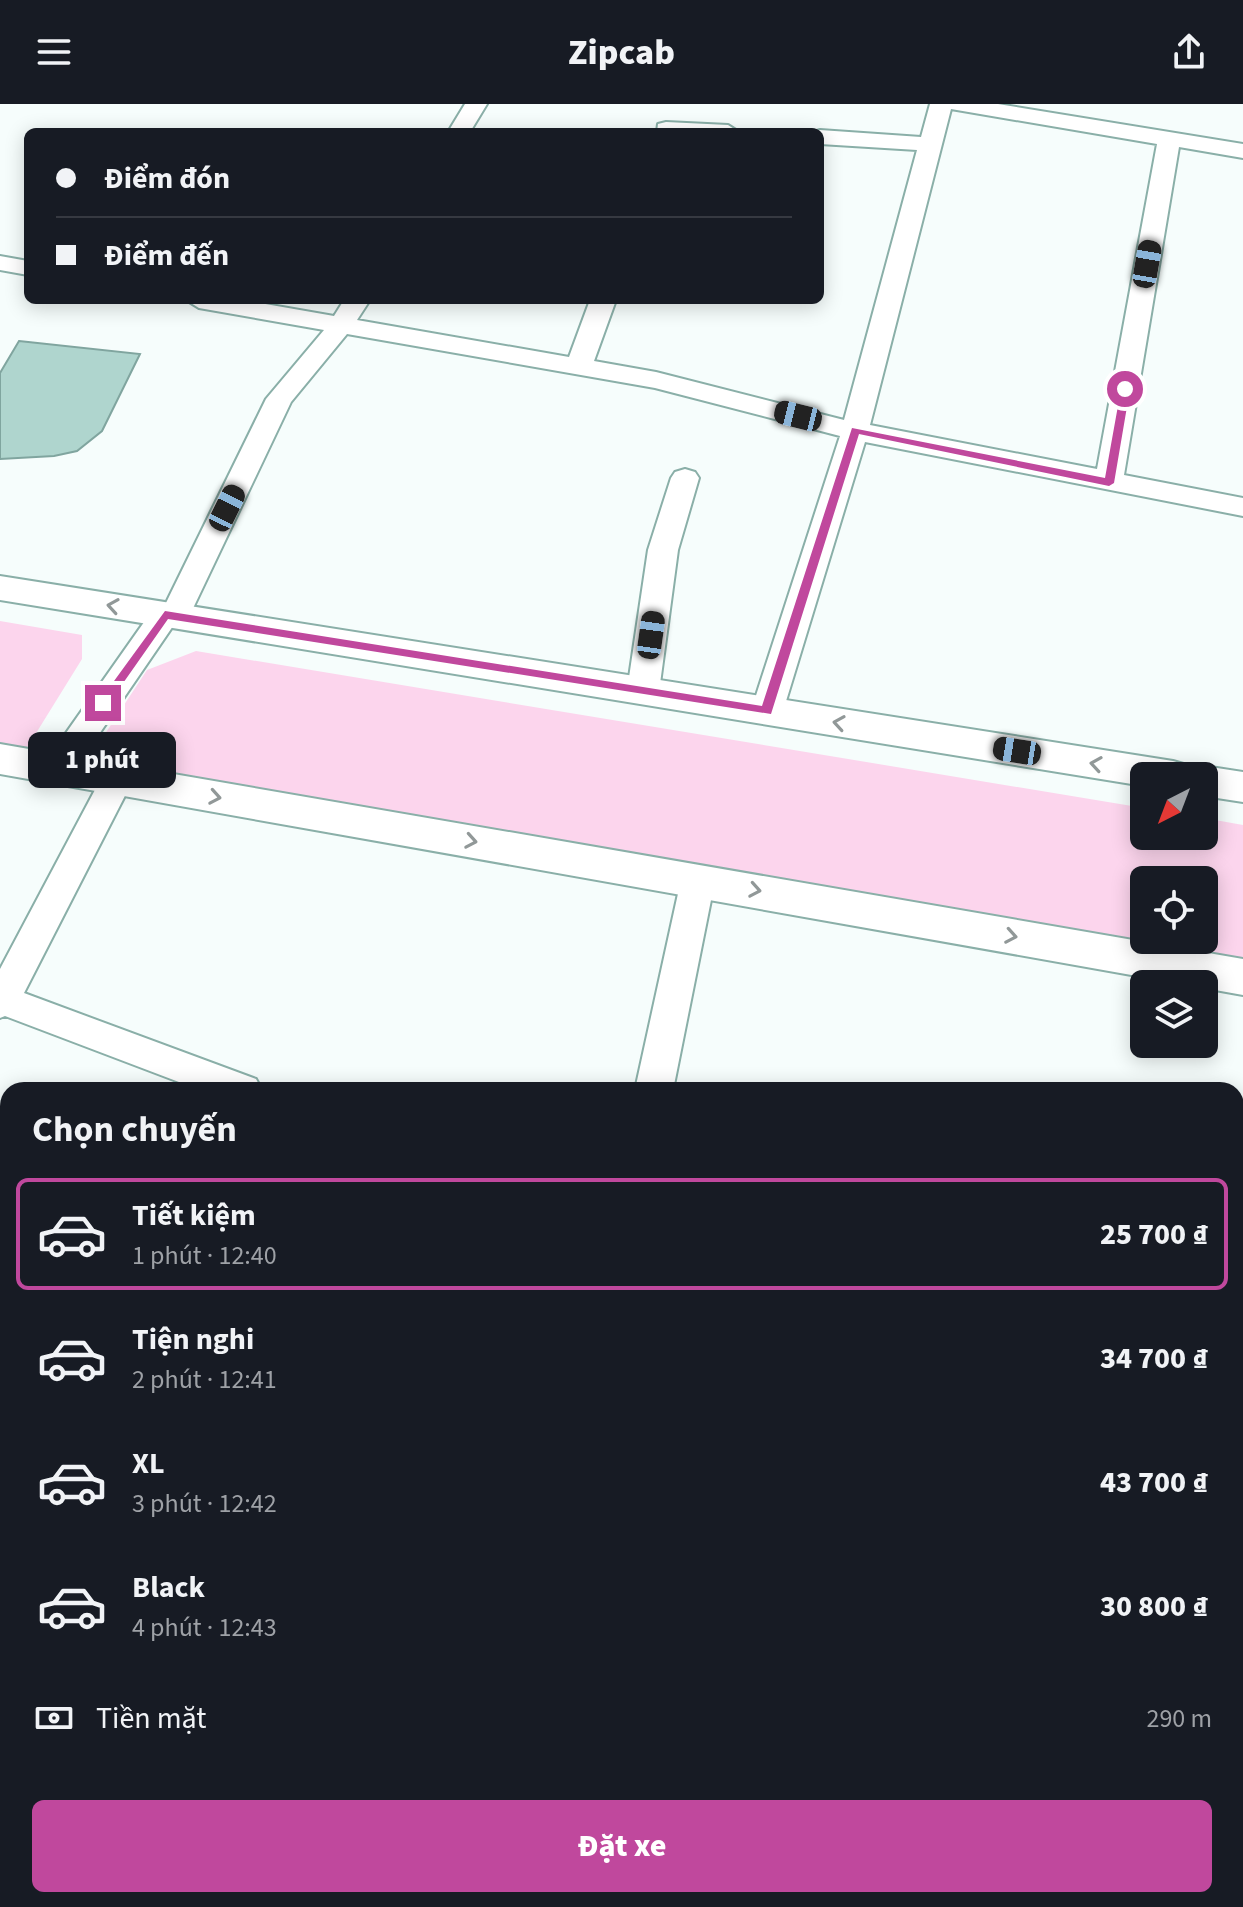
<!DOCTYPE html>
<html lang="vi">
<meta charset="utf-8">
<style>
:root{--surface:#171b24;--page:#242831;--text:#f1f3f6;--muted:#9ea1a6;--line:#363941;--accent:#c0489d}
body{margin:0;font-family:"Source Sans 3",sans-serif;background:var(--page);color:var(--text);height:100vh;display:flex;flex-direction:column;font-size:30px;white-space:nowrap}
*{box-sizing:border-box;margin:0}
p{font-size:26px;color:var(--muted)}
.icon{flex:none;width:44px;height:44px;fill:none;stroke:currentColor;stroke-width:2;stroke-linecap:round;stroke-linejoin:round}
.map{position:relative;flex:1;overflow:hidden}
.details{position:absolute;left:0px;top:978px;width:1244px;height:826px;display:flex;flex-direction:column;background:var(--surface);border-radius:24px 24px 0 0;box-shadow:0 4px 20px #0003}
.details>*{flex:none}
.hud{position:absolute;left:24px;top:24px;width:800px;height:176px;border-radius:12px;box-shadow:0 4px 20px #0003;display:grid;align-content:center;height:176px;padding:0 32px;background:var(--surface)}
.needle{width:52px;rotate:222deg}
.tools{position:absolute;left:1130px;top:658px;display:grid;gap:16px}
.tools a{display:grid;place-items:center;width:88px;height:88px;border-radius:12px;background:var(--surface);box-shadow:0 4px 20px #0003;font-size:40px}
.end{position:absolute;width:36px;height:36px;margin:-18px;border:10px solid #c0489d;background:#fff;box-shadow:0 0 0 4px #fff}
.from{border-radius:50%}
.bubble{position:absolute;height:56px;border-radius:12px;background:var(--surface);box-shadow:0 4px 20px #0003;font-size:26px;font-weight:800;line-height:56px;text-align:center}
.car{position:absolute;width:24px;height:48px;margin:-24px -12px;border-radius:10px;box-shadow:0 0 6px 2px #0007;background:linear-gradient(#222 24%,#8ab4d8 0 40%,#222 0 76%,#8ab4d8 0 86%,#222 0)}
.hud b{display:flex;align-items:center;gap:28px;height:76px;font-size:30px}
.hud b+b{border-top:2px solid var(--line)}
.hud i{width:20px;height:20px;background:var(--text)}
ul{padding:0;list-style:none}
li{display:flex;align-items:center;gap:24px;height:112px;margin:0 16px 12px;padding:0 16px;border:4px solid transparent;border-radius:12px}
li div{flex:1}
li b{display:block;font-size:30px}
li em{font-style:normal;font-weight:800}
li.active{border-color:var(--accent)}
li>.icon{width:72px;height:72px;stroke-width:1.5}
h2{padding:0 32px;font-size:36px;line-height:96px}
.pay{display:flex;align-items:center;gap:20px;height:88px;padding:0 32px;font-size:30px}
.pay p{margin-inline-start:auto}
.action{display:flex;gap:16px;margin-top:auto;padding:16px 32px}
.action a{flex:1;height:92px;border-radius:12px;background:var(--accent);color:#fff;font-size:32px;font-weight:800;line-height:92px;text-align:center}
header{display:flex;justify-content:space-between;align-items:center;height:104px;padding:0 32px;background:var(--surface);font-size:36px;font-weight:800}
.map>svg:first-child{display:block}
</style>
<header><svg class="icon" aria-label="menu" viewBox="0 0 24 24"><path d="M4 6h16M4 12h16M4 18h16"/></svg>Zipcab<svg class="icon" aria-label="share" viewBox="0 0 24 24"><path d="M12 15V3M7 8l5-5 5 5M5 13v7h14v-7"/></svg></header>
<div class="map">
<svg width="1243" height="1803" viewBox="0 0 1243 1803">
<rect width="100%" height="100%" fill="#f6fdfc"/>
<!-- green -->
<path fill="#fcd5ed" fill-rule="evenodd" d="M0,517L82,531V555L25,647L0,643Z
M196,547L1144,704V732H1204V714L1243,721V863L112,664L99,639L147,566ZM1144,776H1204V836H1144Z"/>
<!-- building -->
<path fill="#afd5ce" stroke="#80a59f" stroke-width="2" d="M19,237L140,250L102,327L77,347L54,352L0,355V269Z"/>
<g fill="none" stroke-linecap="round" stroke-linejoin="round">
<!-- minor casing -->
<g stroke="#8aafa8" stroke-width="4">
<path id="minor" d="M465,0H487L470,28H448Z
M930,0H998L1243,40V54L1179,43L1124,371L1243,394V412L865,338L783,607L778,615L767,618L756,615L751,607L840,332L655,284L347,230L291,298L186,519L173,522L69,674L58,677L47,674L42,665L47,656L154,504L165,501L266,295L324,226L199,204L186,196H242L334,212L344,196H370L357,216L569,253L590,196H616L594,257L656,268L844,316L917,46L820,40V28H813L820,26L921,33ZM951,5L1157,40L1097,365L870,321Z
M666,18L728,21L739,28H657L658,20Z
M0,152L28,157V171L0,166Z
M685,365L695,368L699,374L678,446L659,587L654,595L643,598L632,595L627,587L648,446L671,374L675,368Z
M117,664L129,667L133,676L24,889L256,975L262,986H200L5,912L0,914V865L105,667Z
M698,763L710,767L715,776L673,986H635L681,776L686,767Z
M1236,1305L1243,1307V1349L1236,1347Z
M0,1574L8,1577V1623L0,1620Z
M247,1796H297L294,1803H244Z
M401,1796H451L449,1803H399Z
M586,1796H654L657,1803H589Z
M1008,1796H1058V1803H1008Z"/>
</g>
<!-- tertiary casing -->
<g stroke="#8aafa8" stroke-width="4">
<path id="tertiary" d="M0,472L1173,657L1187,661L1190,667L1204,662L1243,668V698L1204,692V672H1144V682L0,496Z
M0,640L1243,855V891L1204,884V880H1182L0,670Z"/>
</g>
<!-- minor -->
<use href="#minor" fill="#fff" fill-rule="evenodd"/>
<!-- tertiary -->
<use href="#tertiary" fill="#fff" fill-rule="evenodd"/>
</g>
<!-- one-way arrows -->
<defs><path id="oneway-chevron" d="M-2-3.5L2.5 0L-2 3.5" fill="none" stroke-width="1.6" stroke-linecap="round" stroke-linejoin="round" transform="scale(2)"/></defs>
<g stroke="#919898">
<use href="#oneway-chevron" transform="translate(113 502) rotate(-171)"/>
<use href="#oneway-chevron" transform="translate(839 619) rotate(-171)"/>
<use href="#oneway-chevron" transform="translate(1096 660) rotate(-171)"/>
<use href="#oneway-chevron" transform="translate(215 693) rotate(10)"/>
<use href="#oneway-chevron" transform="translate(471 737) rotate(10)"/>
<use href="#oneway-chevron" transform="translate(755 786) rotate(10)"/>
<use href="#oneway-chevron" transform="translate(1011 832) rotate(10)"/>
</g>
<!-- route -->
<path fill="#c0489d" d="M1125,282L1130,285L1114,379L1109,382L859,330L771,610L168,515L107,602L98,599L165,507L762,602L852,324L1105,374L1121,285Z"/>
</svg>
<div class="tools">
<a><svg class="needle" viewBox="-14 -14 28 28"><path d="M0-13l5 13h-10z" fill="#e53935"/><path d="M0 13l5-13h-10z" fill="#9ea1a6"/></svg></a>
<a><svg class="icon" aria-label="locate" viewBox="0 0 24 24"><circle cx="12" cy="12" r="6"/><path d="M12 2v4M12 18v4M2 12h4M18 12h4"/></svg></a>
<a><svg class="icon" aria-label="layers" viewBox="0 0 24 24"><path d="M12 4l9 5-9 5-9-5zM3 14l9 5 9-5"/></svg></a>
</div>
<i class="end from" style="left:1125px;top:285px"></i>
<i class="end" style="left:103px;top:599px"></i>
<div class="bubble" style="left:28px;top:628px;width:148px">1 phút</div>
<i class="car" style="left:1147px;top:160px;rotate:10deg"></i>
<i class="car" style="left:798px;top:312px;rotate:284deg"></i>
<i class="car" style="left:227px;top:404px;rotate:26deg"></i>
<i class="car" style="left:651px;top:531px;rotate:8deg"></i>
<i class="car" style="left:1017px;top:647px;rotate:279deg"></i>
<div class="hud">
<b><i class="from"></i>Điểm đón</b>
<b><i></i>Điểm đến</b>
</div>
<section class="details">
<h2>Chọn chuyến</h2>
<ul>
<li class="active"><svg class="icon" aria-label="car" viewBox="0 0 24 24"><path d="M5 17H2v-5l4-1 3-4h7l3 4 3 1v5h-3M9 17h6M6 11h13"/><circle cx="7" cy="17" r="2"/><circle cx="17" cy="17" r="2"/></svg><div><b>Tiết kiệm</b><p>1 phút · 12:40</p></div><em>25 700 ₫</em></li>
<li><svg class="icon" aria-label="car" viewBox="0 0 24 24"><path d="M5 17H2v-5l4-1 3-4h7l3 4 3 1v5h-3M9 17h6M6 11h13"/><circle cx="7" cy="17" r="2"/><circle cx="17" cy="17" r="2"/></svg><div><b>Tiện nghi</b><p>2 phút · 12:41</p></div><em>34 700 ₫</em></li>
<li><svg class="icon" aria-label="car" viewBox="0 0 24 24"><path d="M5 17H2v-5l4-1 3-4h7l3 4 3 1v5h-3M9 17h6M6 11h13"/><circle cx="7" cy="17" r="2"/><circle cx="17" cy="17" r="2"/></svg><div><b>XL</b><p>3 phút · 12:42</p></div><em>43 700 ₫</em></li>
<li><svg class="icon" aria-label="car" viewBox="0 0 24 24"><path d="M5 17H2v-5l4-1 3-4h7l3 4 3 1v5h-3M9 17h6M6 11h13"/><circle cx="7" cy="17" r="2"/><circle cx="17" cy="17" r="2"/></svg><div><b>Black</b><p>4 phút · 12:43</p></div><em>30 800 ₫</em></li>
</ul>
<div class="pay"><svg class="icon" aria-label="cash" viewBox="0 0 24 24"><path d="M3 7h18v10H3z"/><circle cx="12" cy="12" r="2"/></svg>Tiền mặt<p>290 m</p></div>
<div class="action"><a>Đặt xe</a></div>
</section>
</div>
